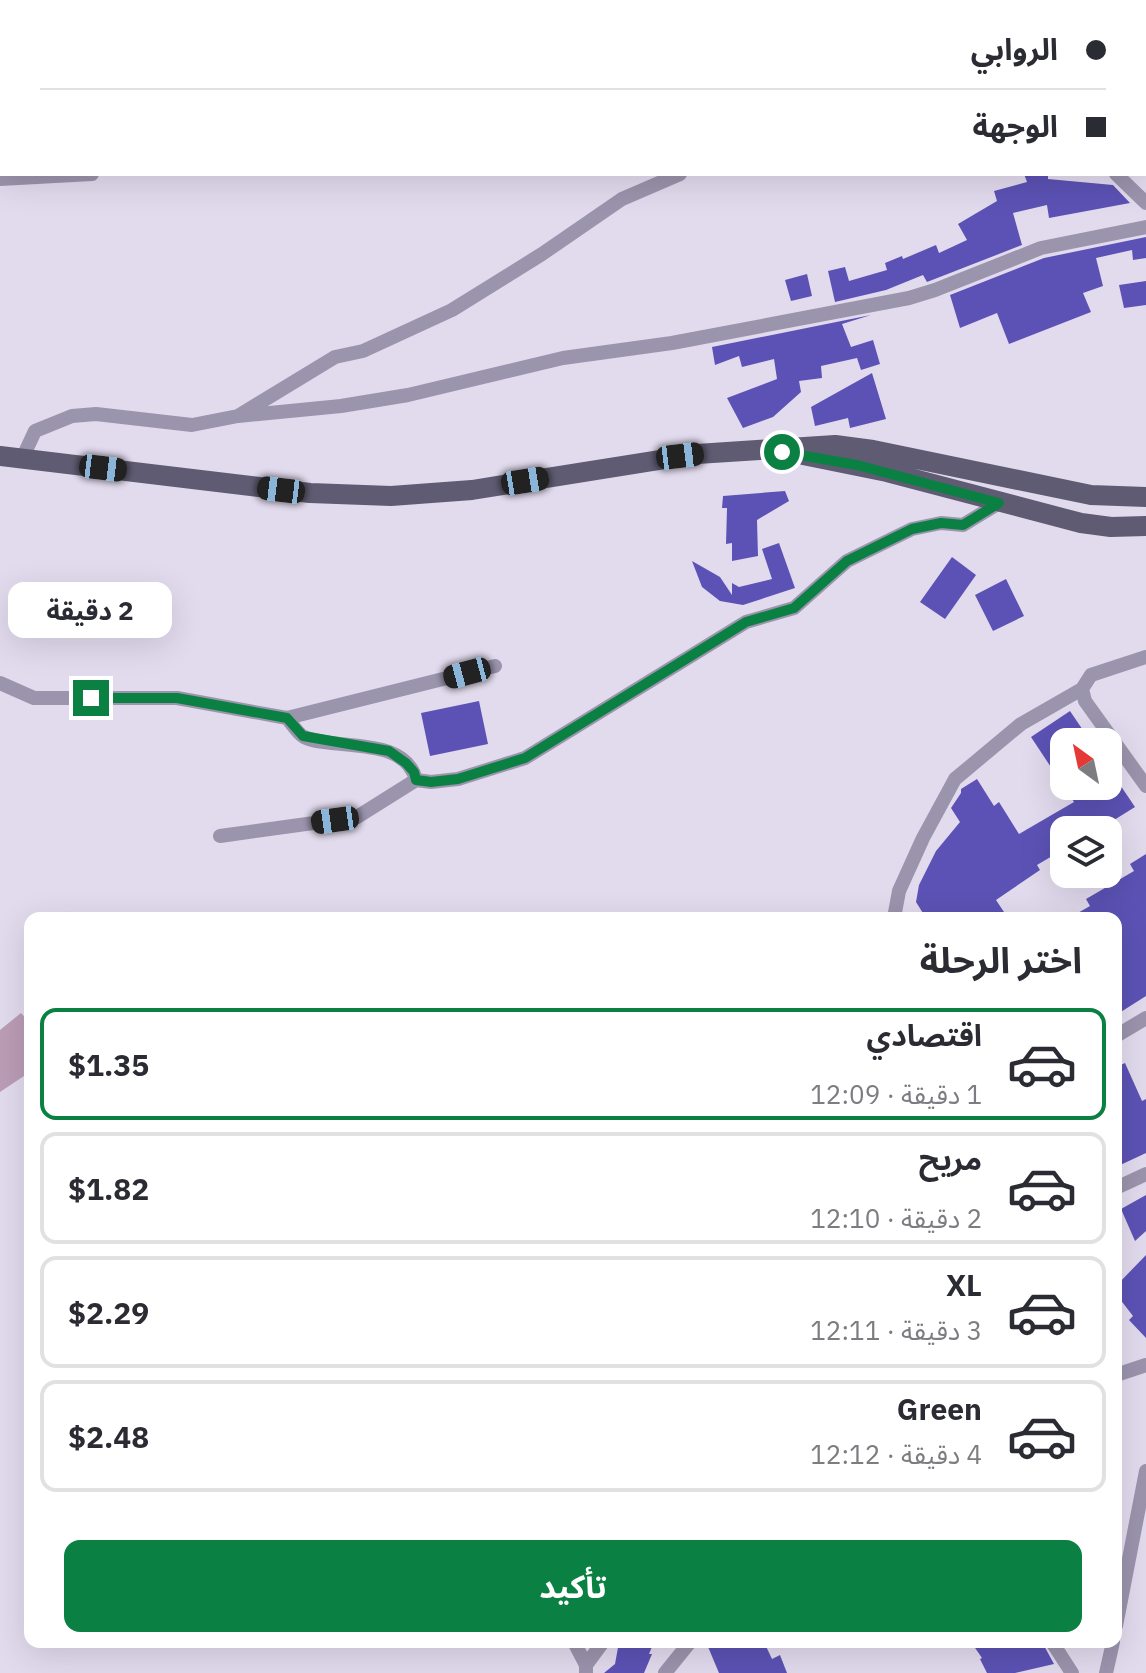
<!DOCTYPE html>
<html lang="ar">
<meta charset="utf-8">
<style>
:root{--surface:#fff;--page:#f7f7f7;--text:#2b2b33;--muted:#7c7c81;--line:#e1e1e2;--accent:#0b8043}
body{margin:0;font-family:"IBM Plex Sans","Noto Sans Arabic",sans-serif;background:var(--page);color:var(--text);direction:rtl;height:100vh;display:flex;flex-direction:column;font-size:30px;white-space:nowrap}
*{box-sizing:border-box;margin:0}
p{font-size:26px;color:var(--muted)}
.icon{flex:none;width:44px;height:44px;fill:none;stroke:currentColor;stroke-width:2;stroke-linecap:round;stroke-linejoin:round}
.map{position:relative;flex:1;overflow:hidden;direction:ltr}
.details{position:absolute;left:24px;top:912px;width:1098px;height:736px;display:flex;flex-direction:column;background:var(--surface);border-radius:16px;box-shadow:0 8px 32px #0002;direction:rtl}
.details>*{flex:none}
.top-card{position:absolute;left:0px;top:0px;width:1146px;height:176px;box-shadow:0 8px 32px #0002;direction:rtl;display:grid;align-content:center;height:176px;padding:0 40px;background:var(--surface)}
.needle{width:52px;rotate:327deg}
.buttons{position:absolute;left:1050px;top:728px;display:grid;gap:16px}
.buttons a{display:grid;place-items:center;width:72px;height:72px;border-radius:16px;background:var(--surface);box-shadow:0 8px 32px #0002;font-size:40px}
.end{position:absolute;width:36px;height:36px;margin:-18px;border:10px solid #0b8043;background:#fff;box-shadow:0 0 0 4px #fff}
.from{border-radius:50%}
.bubble{position:absolute;height:56px;border-radius:16px;background:var(--surface);box-shadow:0 8px 32px #0002;font-size:26px;font-weight:700;line-height:56px;text-align:center;direction:rtl}
.car{position:absolute;width:24px;height:48px;margin:-24px -12px;border-radius:10px;box-shadow:0 0 6px 2px #0007;background:linear-gradient(#222 24%,#8ab4d8 0 40%,#222 0 76%,#8ab4d8 0 86%,#222 0)}
.top-card b{display:flex;align-items:center;gap:28px;height:76px;font-size:30px}
.top-card b+b{border-top:2px solid var(--line)}
.top-card i{width:20px;height:20px;background:var(--text)}
ul{padding:0;list-style:none}
li{display:flex;align-items:center;gap:24px;height:112px;margin:0 16px 12px;padding:0 24px;border:4px solid var(--line);border-radius:16px}
li div{flex:1}
li b{display:block;font-size:30px}
li em{font-style:normal;font-weight:700}
li.selected{border-color:var(--accent)}
li>.icon{width:72px;height:72px;stroke-width:1.5}
h2{padding:0 40px;font-size:36px;line-height:96px}
.primary-button{display:flex;gap:16px;margin-top:auto;padding:16px 40px}
.primary-button a{flex:1;height:92px;border-radius:16px;background:var(--accent);color:#fff;font-size:32px;font-weight:700;line-height:92px;text-align:center}
.map>svg:first-child{display:block}
</style>
<div class="map">
<svg width="1146" height="1673" viewBox="0 0 1146 1673">
<rect width="100%" height="100%" fill="#e2dbee"/>
<!-- green -->
<path fill="#bb9db5" d="M21,1013L30,1023V1072L0,1092V1030Z"/>
<!-- building -->
<path fill="#5c52b5" d="M1024,174H1048V179L1113,185L1130,203L1049,218L1047,205L1013,213L1022,245L927,282L923,275L886,290L835,302L828,271L845,267L849,281L887,270L885,263L902,256L903,259L936,245L939,253L967,240L958,224L997,201L994,191L1027,182Z
M1146,237V258L1133,260L1132,250L1096,258L1103,286L1083,293L1091,312L1009,344L997,313L960,328L950,295L1044,258Z
M807,274L812,296L791,301L785,280Z
M1146,281V305L1124,308L1119,285Z
M871,315L842,324L851,347L873,340L880,364L861,370L857,358L821,366L822,378L799,381L801,392L773,417L743,428L727,398L777,379L774,359L742,367L739,356L715,365L712,347Z
M872,373L886,419L850,428L848,418L815,426L811,407Z
M785,491L789,501L757,520L758,556L732,561V543L726,544L727,508H722L723,496Z
M779,543L795,588L743,605L720,601L702,587L692,561L720,577L732,595V583L739,587L772,579L762,549Z
M952,557L976,575L945,619L920,602Z
M1006,579L1024,616L993,631L975,595Z
M479,701L488,744L430,756L421,713Z
M1070,711L1091,742H1064V786H1108V767L1135,807L1098,830H1064V849L1037,865L1040,870L996,900L1008,918H926L916,902L919,885L936,851L960,822L951,808L961,793V789L977,779L994,806L999,802L1019,834L1074,802L1031,737Z
M1146,854V996L1116,1015V918H1069L1090,906L1086,899L1134,871L1130,864Z
M1125,1063L1142,1101L1146,1099V1153L1116,1167V1067Z
M1146,1195V1231L1135,1241L1121,1209Z
M1146,1255V1338L1129,1320L1133,1316L1116,1294V1286Z
M619,1642H654L649,1654H652L644,1673H604L615,1664Z
M706,1642H764L772,1659L780,1655L787,1673H719Z
M971,1642H1042L1054,1664L1015,1673H987L980,1659L982,1658Z"/>
<g fill="none" stroke-linecap="round" stroke-linejoin="round">
<!-- path -->
<path stroke="#938aa6" stroke-width="2" stroke-dasharray="4 4" stroke-linecap="butt" d="M26,1247L30,1241"/>
<!-- minor -->
<path stroke="#9b94ad" stroke-width="14" d="M1116,174L1146,203
M0,179L92,174
M238,416L341,406L408,395L563,358L672,343L909,298L935,290L1041,248L1146,227
M22,459L35,431L72,416L96,414L192,425L238,416L335,357L363,351L452,310L542,254L622,199L680,174
M1146,657L1091,675L1082,689L1085,701L1146,786
M0,683L34,698H177L287,718L495,666
M287,718C292,724 298,734 304,737C335,751 405,735 416,780L431,782L458,779L525,758L746,622L794,608L847,561L912,529L941,523L963,525L999,503
M220,836L357,817L416,780
M894,918L899,891L923,838L955,779L1021,724L1082,689
M1116,1036L1146,1018
M1116,1188L1146,1174
M1116,1375L1146,1365
M1116,1626L1146,1471
M574,1642L586,1665
M1052,1642L1072,1673
M586,1673V1665L603,1642
M665,1673L690,1642
M1106,1673L1113,1642"/>
<!-- primary -->
<path stroke="#5f5b72" stroke-width="20" d="M803,455L887,472L1081,523L1111,527L1146,526
M0,456L310,493L391,496L472,490L697,454L835,445L873,450L1091,495L1146,497"/>
</g>
<g fill="none" stroke-linecap="round" stroke-linejoin="round">
<!-- route -->
<path stroke="#0b8043" stroke-width="10" d="M91,698H177L287,718L303,736L389,751L406,763L414,772L416,780L431,782L458,779L525,758L746,622L794,608L847,561L912,529L941,523L963,525L999,503L857,465L782,452"/>
</g>
</svg>
<div class="buttons">
<a><svg class="needle" viewBox="-14 -14 28 28"><path d="M0-13l5 13h-10z" fill="#e53935"/><path d="M0 13l5-13h-10z" fill="#7c7c81"/></svg></a>
<a><svg class="icon" aria-label="layers" viewBox="0 0 24 24"><path d="M12 4l9 5-9 5-9-5zM3 14l9 5 9-5"/></svg></a>
</div>
<i class="end from" style="left:782px;top:452px"></i>
<i class="end" style="left:91px;top:698px"></i>
<div class="bubble" style="left:8px;top:582px;width:164px">2 دقيقة</div>
<i class="car" style="left:680px;top:456px;rotate:83deg"></i>
<i class="car" style="left:103px;top:468px;rotate:97deg"></i>
<i class="car" style="left:525px;top:481px;rotate:81deg"></i>
<i class="car" style="left:281px;top:490px;rotate:277deg"></i>
<i class="car" style="left:467px;top:673px;rotate:255deg"></i>
<i class="car" style="left:335px;top:820px;rotate:262deg"></i>
<div class="top-card">
<b><i class="from"></i>الروابي</b>
<b><i></i>الوجهة</b>
</div>
<section class="details">
<h2>اختر الرحلة</h2>
<ul>
<li class="selected"><svg class="icon" aria-label="car" viewBox="0 0 24 24"><path d="M5 17H2v-5l4-1 3-4h7l3 4 3 1v5h-3M9 17h6M6 11h13"/><circle cx="7" cy="17" r="2"/><circle cx="17" cy="17" r="2"/></svg><div><b>اقتصادي</b><p>1 دقيقة · 12:09</p></div><em>$1.35</em></li>
<li><svg class="icon" aria-label="car" viewBox="0 0 24 24"><path d="M5 17H2v-5l4-1 3-4h7l3 4 3 1v5h-3M9 17h6M6 11h13"/><circle cx="7" cy="17" r="2"/><circle cx="17" cy="17" r="2"/></svg><div><b>مريح</b><p>2 دقيقة · 12:10</p></div><em>$1.82</em></li>
<li><svg class="icon" aria-label="car" viewBox="0 0 24 24"><path d="M5 17H2v-5l4-1 3-4h7l3 4 3 1v5h-3M9 17h6M6 11h13"/><circle cx="7" cy="17" r="2"/><circle cx="17" cy="17" r="2"/></svg><div><b>XL</b><p>3 دقيقة · 12:11</p></div><em>$2.29</em></li>
<li><svg class="icon" aria-label="car" viewBox="0 0 24 24"><path d="M5 17H2v-5l4-1 3-4h7l3 4 3 1v5h-3M9 17h6M6 11h13"/><circle cx="7" cy="17" r="2"/><circle cx="17" cy="17" r="2"/></svg><div><b>Green</b><p>4 دقيقة · 12:12</p></div><em>$2.48</em></li>
</ul>
<div class="primary-button"><a>تأكيد</a></div>
</section>
</div>
